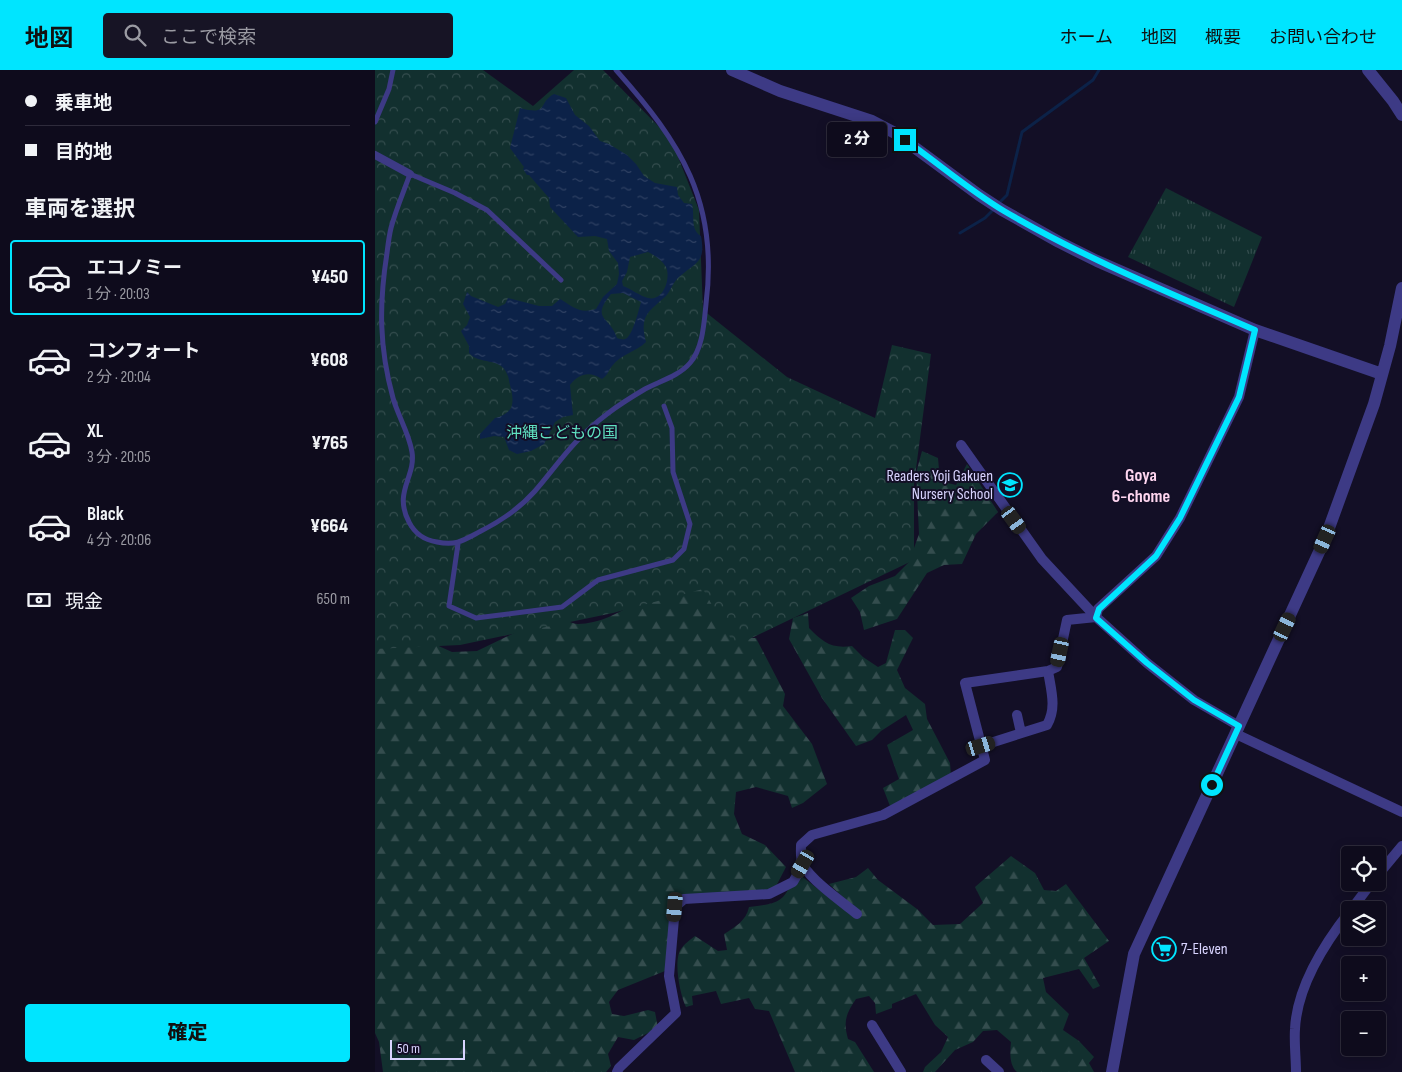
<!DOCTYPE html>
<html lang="ja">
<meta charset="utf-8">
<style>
:root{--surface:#0e0b1c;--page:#171425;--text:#f1f3f6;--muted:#9b9ba3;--line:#2e2b3b;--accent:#00e5ff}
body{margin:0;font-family:"Sofia Sans Condensed","Noto Sans JP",sans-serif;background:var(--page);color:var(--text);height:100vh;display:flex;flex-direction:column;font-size:19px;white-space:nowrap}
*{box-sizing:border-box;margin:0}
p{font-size:16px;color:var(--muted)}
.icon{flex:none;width:28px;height:28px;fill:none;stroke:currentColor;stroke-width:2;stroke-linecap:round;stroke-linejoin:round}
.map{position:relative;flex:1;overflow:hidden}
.sheet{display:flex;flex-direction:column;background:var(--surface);width:375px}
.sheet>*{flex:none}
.guide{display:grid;align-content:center;height:110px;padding:0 25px;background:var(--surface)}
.tools{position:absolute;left:966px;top:776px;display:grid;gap:10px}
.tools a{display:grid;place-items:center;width:45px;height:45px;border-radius:5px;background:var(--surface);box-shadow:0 2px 12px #0003,0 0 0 1px var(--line);font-size:25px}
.scale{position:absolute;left:15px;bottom:12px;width:75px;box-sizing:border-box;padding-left:5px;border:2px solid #d9d4ff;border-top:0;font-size:14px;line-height:18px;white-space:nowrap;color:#d9d4ff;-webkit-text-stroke:4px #130f26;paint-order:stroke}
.end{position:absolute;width:22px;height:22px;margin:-11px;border:6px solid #00e5ff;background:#111;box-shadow:0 0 0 2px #111}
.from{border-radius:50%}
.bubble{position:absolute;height:35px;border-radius:5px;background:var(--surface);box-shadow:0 2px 12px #0003,0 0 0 1px var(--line);font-size:16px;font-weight:800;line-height:35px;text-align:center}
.car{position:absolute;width:15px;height:30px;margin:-15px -8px;border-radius:6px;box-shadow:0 0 4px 1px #0007;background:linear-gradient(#222 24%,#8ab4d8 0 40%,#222 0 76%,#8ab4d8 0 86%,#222 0)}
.guide b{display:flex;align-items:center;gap:18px;height:48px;font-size:19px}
.guide b+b{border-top:1px solid var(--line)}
.guide i{width:12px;height:12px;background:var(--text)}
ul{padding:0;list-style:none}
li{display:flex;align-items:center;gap:15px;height:75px;margin:0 10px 8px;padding:0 15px;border:2px solid transparent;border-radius:5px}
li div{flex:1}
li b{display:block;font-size:19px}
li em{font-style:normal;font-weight:800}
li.current{border-color:var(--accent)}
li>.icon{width:45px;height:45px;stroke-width:1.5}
h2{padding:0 25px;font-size:22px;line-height:60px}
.pay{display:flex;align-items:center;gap:12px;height:55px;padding:0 25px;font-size:19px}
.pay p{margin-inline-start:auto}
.primary-button{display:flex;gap:10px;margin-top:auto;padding:10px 25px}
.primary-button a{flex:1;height:58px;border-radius:5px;background:var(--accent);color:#111;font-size:20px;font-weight:800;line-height:58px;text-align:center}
header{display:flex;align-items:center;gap:30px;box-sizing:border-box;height:70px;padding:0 25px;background:var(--accent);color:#111}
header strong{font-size:24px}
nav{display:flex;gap:28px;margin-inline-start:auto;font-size:18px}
.search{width:350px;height:45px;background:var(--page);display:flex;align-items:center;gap:12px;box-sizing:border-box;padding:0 18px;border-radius:5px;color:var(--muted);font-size:19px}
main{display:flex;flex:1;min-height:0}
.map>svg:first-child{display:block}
</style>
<header>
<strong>地図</strong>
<div class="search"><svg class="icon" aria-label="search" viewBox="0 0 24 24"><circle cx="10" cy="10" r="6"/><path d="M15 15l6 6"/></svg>ここで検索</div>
<nav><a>ホーム</a><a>地図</a><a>概要</a><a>お問い合わせ</a></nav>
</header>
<main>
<section class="sheet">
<div class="guide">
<b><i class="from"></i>乗車地</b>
<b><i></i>目的地</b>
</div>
<h2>車両を選択</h2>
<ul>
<li class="current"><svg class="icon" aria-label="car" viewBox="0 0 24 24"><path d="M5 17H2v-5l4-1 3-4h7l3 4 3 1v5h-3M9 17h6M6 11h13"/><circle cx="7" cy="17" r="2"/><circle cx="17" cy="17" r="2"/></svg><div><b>エコノミー</b><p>1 分 · 20:03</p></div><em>¥450</em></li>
<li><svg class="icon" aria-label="car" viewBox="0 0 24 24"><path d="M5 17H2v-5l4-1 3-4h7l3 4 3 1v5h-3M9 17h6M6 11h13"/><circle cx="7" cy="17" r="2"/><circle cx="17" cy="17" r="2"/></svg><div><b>コンフォート</b><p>2 分 · 20:04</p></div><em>¥608</em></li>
<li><svg class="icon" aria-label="car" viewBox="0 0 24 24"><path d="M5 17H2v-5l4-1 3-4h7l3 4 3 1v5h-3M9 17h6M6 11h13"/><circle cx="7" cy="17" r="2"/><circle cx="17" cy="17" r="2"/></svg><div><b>XL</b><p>3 分 · 20:05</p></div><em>¥765</em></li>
<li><svg class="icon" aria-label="car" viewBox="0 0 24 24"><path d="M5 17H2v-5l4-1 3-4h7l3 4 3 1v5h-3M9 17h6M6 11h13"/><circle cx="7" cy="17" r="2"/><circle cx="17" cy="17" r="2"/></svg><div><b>Black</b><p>4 分 · 20:06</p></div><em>¥664</em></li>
</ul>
<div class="pay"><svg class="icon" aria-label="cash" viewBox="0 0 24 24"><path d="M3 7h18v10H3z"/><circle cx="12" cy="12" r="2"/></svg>現金<p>650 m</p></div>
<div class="primary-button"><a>確定</a></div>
</section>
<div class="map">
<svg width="1027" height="1002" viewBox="0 0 1027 1002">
<defs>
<pattern id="grass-tufts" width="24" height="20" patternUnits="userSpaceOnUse" patternTransform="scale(1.25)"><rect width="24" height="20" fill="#12302f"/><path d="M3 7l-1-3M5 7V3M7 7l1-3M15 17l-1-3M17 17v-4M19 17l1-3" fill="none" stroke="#344d4e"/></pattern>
<pattern id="forest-firs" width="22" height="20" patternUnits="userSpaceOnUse" patternTransform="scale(1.25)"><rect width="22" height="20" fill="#12302f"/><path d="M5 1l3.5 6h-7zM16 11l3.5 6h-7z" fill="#344d4e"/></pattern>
<pattern id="park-crowns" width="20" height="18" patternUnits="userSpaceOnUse" patternTransform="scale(1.25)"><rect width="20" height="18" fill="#12302f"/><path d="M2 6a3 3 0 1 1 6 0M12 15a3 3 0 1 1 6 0" fill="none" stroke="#344d4e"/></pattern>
<pattern id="water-ripples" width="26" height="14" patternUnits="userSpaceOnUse" patternTransform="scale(1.25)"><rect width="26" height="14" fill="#0c2248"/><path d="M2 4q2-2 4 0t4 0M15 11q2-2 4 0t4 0" fill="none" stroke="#2f4163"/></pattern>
</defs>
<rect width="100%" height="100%" fill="#130f26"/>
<!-- grass -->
<path fill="url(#grass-tufts)" d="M791,118L887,167L859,237L753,187Z"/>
<!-- forest -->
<path fill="url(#forest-firs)" d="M547,381L563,388L565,411L581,415L592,394L623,442L601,464L587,494L569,495L552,503L522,549L489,560L485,542L476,528L494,516L520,506L534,492L544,464L541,403Z
M320,488L360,568H381L410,624L408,636L437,674L452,714L428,733L417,738L413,726L381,717L361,722L359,744L367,764L390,775L411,797L397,824L297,833L290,901L243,920L234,932L237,944L249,946L273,940L280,942L283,958L259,970L243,967L233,984L236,996L231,1002H8L4,972L0,963V576L48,569L77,582L102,581L135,565L182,545C188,548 196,554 203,554C243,554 290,511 320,488Z
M433,543L434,558C448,572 456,579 477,576L488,587L503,597L511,593L520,560H530L538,568L522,600L530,618L550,634L552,649L575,693L576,705L515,736L508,718L524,709L512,675L538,660L531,645L506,661L497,670L481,676L447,628L414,569L418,548Z
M636,786L660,803L669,820L681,821L691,814L734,871L709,888L725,916L718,919L704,899L668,908L671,922L694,944L688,960L704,971L719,987L714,993L719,1002H642C634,995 635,982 636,972L622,960L608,961L598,972L580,980L560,1002H548L550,997L566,982L573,967L560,955L541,924L517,934V938L501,944L500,933L494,926L481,929C471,944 468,951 473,969L480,972L499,1002H420L394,941L380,939L374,928L346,934L341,921L317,926L318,935L311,937C305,925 298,890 306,879C309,874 315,870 320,866L343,881L352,880L349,864C360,857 371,851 374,837C407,833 409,832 421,802L482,849L485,843L454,814L481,807L493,798L503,810L542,839L558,855L585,854L608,833L600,817Z"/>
<!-- park -->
<path fill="url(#park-crowns)" d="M0,0H108L158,36L199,0H228L296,69L324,140L328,240L412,307L500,348L517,275L556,284L539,414V490L360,576L328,519L238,543L85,575L0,579Z"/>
<!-- water -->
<path fill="url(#water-ripples)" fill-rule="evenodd" d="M179,24L191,28L200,45L214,56L225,71L234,74L252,85L261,94L269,106L280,113L302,117L303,125L309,133L317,134C320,145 315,160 326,166C331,193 321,192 304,207C298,212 296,220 291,226C273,242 264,246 271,272C261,282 246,284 237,296C233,301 233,305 227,309C215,301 204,303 195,315L198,345L188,347L180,352L169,374L156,381L142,384L134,380L129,367L119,366L105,369V364L120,348C126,347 133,343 136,338C139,331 137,322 135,315C134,312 134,307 132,304C126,287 104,295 94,283V276L86,261L92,255L95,247L88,234L92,222L96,226L123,237L130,234L133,228L164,236H177L185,229C199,237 204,244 221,239L228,227L242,214L244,204L243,193L234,181L232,169L220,166L203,167L175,137L174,128L154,105H152L148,99L149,97L135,78L145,38C175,46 162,33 179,24ZM273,182C279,185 287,190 291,197C296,207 289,232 273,228C265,226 256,219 248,216L247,211L252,202L255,187ZM248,223L266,232C264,239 257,268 250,269C249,270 244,269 242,268C235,246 215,250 236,224Z"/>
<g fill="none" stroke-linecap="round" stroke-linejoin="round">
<!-- stream -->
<path stroke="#0c2248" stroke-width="3" d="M623,134L632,125L647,62L718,10L724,0
M585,163L610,148L619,139"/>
<!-- service -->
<path stroke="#3d3a85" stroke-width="5" d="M0,52L14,19L18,0
M186,210L112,140L80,123L35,104C29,121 21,139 16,158C14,166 13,175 12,183C4,234 4,277 18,328C23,346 34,363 37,382C41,407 18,422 34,452C40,464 49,470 62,472C82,476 89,470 106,461C126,451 145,438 160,421C174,405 186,388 200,373C221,350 243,335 270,319C285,311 304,306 315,293C328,278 329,253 331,234C344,132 306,73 241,0
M83,474L74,536L101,548L187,537L223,510L298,490L309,479L315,454L298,402L297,358L289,336"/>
<!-- pedestrian -->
<path stroke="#3d3a85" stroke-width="8" d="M0,85L35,104"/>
<!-- minor -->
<path stroke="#3d3a85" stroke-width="10" d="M586,375L667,489L721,547L772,593L819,630L864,656
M721,547L723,539L781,486L805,448L864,327L880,260
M642,645L646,663
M861,664L1027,742
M606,676L672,655C682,638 676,620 673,601
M1002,806L1027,776
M976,840L997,812
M482,844C467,832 437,811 428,795C425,789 426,782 426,775L437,765L508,745L610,690L590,613L673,601L682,597L692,550L721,547
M497,955L526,1002
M611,990L624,1002
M242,1002L244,998L301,943L294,906L300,837L309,829L394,824L418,812L428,795
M921,1002C921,988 919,973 920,959C922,916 949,874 975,841"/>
<!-- tertiary -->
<path stroke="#3d3a85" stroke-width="12" d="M357,0L405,21L497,51L520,63L604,125L627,140L684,172L722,191L880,260L1007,304
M993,0L1018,31L1027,45
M737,1002L759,884L950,469L999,334L1015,276L1027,218"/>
</g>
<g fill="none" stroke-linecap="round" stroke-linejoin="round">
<!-- route -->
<path stroke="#00e5ff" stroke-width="6" d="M530,70C563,93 594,120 629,141C709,188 795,223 880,260L864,327L805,448L781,486L724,539L721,548L772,593L819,630L864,656L837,715"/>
</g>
<!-- icons -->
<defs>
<g id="school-ring" transform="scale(1.25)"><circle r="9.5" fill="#130f26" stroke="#00e5ff" stroke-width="1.5"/><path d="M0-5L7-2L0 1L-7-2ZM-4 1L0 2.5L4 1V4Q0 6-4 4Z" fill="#00e5ff"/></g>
<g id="supermarket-ring" transform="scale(1.25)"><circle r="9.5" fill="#130f26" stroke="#00e5ff" stroke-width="1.5"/><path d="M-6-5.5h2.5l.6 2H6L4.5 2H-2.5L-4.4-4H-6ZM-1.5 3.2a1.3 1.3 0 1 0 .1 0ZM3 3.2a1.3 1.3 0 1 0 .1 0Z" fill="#00e5ff"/></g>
</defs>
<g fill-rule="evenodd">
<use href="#school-ring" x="635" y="415"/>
<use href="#supermarket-ring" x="789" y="879"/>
</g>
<g text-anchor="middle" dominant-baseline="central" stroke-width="4" stroke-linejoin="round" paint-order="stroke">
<!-- park labels -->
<g font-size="16" fill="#5fe0c0" stroke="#130f26">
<text x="187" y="363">沖縄こどもの国</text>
</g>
<!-- poi labels -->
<g font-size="16" fill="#d9d4ff" stroke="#130f26" text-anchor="end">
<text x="618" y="406">Readers Yoji Gakuen<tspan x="618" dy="18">Nursery School</tspan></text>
<text x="806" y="879" text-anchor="start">7-Eleven</text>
</g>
<!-- neighbourhood labels -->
<g font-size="18" font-weight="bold" fill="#ffd6f0" stroke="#130f26">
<text x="766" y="405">Goya<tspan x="766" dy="21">6-chome</tspan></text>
</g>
</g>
</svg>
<div class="tools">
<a><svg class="icon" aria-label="locate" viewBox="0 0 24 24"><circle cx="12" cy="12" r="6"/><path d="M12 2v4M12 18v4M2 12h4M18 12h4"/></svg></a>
<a><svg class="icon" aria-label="layers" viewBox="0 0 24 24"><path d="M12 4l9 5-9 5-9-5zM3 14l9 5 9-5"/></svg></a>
<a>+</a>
<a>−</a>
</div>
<div class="scale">50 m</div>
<i class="end from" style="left:837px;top:715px"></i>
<i class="end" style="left:530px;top:70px"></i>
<div class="bubble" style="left:452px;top:52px;width:60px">2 分</div>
<i class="car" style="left:639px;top:450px;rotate:144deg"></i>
<i class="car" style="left:950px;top:469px;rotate:204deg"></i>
<i class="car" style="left:910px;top:557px;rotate:25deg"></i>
<i class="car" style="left:685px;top:582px;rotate:192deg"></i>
<i class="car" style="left:606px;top:676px;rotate:73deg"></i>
<i class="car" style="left:428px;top:794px;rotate:210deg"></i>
<i class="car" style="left:300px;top:837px;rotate:185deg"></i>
</div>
</main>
